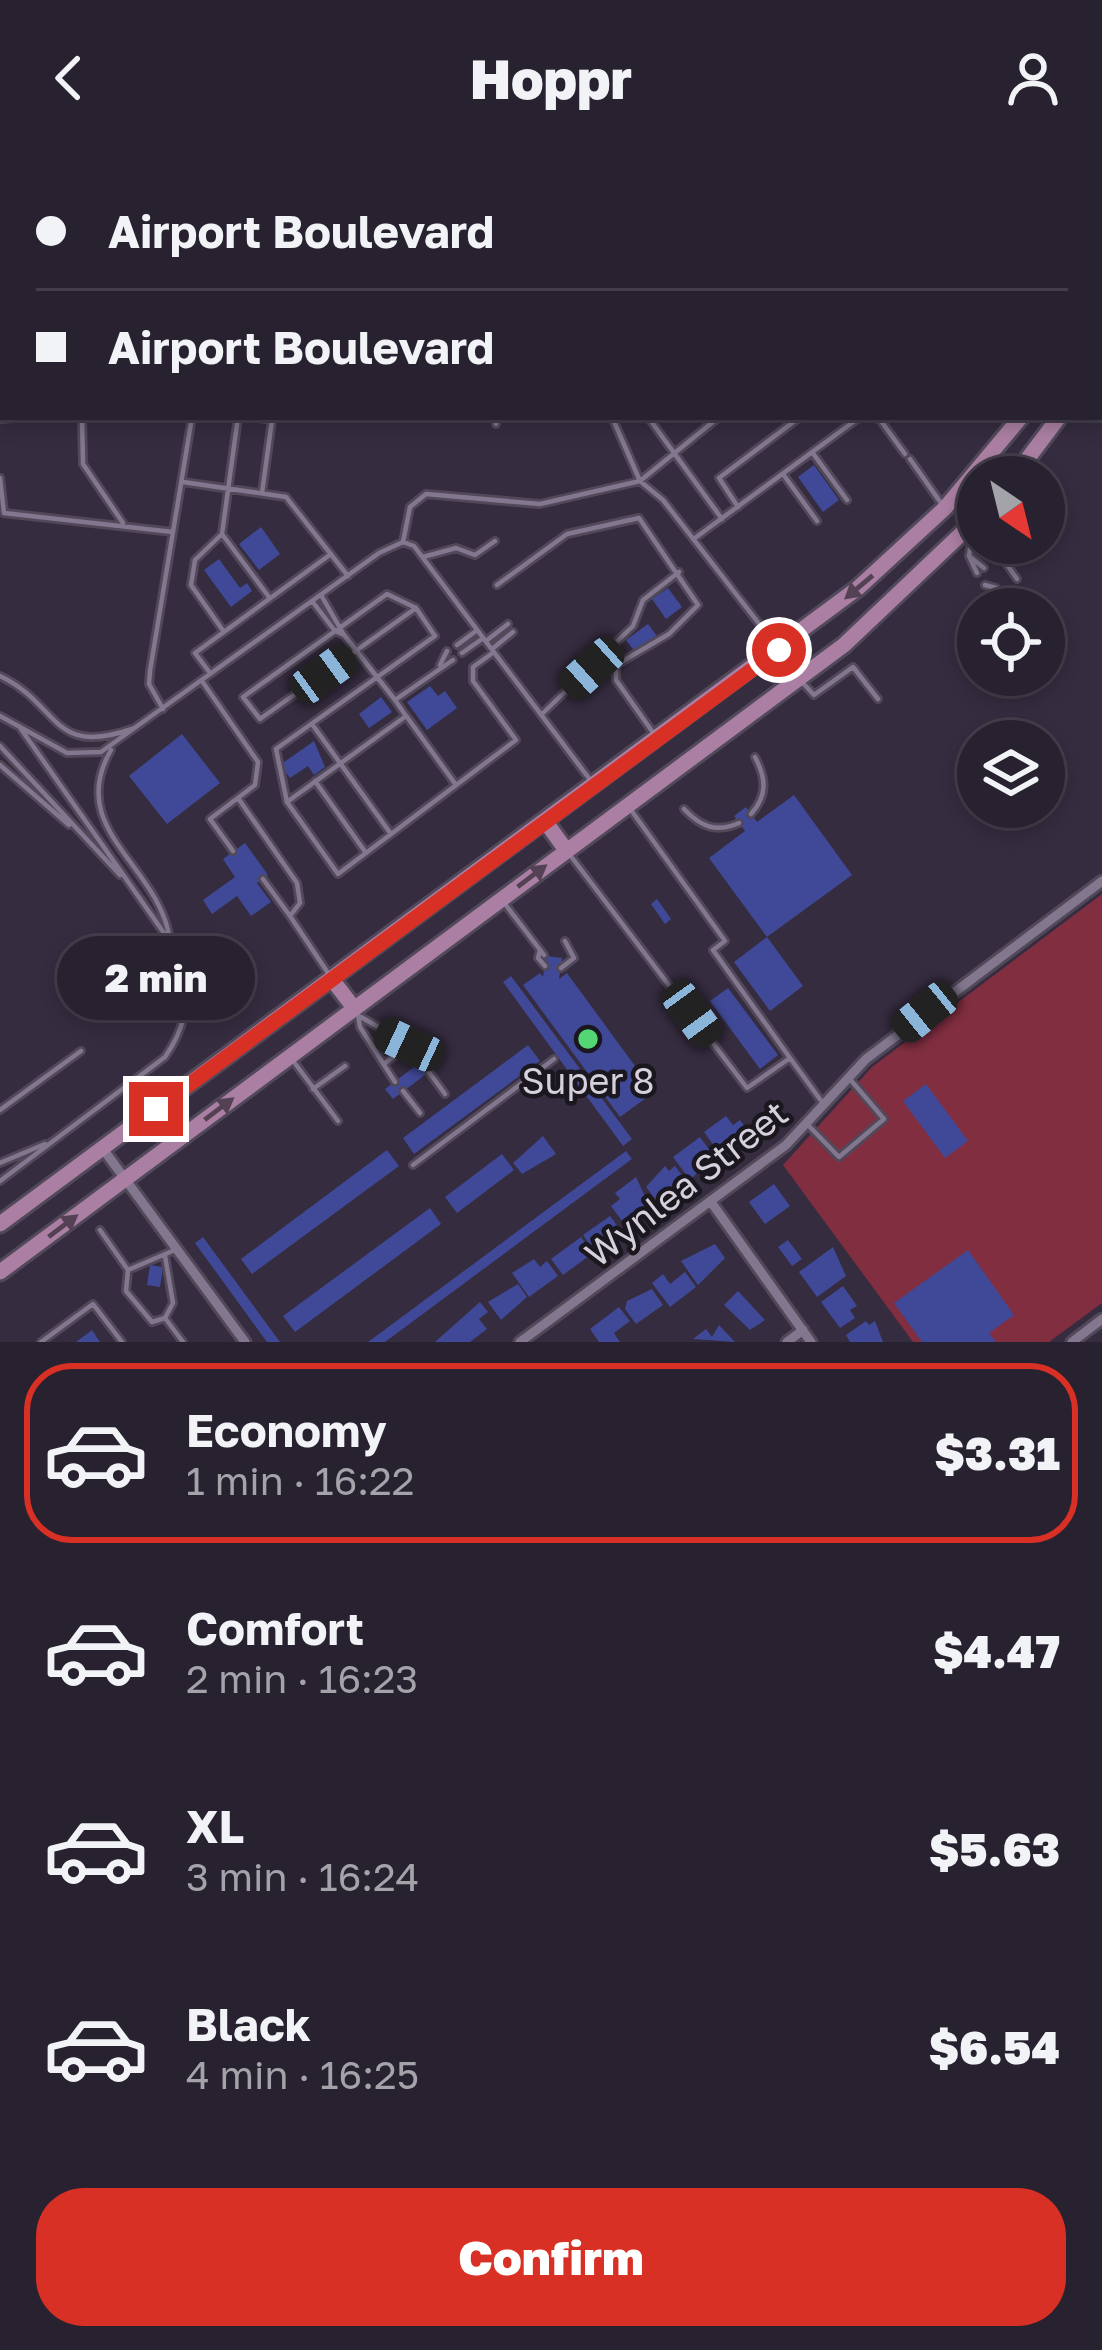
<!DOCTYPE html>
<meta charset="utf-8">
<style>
:root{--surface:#28212f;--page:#342e3b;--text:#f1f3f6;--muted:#a5a3aa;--line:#443e4b;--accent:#d93025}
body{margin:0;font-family:"Golos Text",sans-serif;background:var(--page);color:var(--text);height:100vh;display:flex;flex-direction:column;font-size:45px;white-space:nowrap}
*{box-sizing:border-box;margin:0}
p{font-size:39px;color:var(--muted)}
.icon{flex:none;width:66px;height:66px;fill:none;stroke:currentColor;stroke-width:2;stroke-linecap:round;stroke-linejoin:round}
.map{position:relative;height:1186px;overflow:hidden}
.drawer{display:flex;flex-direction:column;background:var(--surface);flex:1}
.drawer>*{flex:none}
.guide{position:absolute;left:0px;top:0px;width:1104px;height:264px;box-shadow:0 6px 18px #0003,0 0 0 3px var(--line);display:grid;align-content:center;height:264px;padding:0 36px;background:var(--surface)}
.needle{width:78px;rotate:145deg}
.tools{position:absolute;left:957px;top:300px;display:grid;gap:24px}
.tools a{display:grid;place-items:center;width:108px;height:108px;border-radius:50%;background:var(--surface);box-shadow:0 6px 18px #0003,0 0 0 3px var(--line);font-size:60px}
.end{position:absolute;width:54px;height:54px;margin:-27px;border:15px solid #d93025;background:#fff;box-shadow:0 0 0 6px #fff}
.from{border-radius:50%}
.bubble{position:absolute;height:84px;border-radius:42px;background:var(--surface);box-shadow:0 6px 18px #0003,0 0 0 3px var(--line);font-size:39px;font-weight:800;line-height:84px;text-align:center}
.car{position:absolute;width:36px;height:72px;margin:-36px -18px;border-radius:15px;box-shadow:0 0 9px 3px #0007;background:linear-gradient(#222 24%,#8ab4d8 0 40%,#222 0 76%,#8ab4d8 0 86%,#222 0)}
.guide b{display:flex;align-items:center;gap:42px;height:114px;font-size:45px}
.guide b+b{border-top:3px solid var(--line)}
.guide i{width:30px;height:30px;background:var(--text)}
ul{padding:21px 0 0;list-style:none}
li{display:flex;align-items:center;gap:36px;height:180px;margin:0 24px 18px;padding:0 12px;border:6px solid transparent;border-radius:48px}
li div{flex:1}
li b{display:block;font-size:45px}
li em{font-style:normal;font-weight:800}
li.selected{border-color:var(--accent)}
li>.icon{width:108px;height:108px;stroke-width:1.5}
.primary-button{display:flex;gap:24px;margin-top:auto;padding:24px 36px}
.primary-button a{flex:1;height:138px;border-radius:48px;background:var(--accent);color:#fff;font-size:48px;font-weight:800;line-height:138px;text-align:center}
header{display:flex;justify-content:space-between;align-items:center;height:156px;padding:0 36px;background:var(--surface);font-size:54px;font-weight:800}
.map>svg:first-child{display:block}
</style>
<header><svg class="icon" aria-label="back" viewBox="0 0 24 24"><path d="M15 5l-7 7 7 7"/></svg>Hoppr<svg class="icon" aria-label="person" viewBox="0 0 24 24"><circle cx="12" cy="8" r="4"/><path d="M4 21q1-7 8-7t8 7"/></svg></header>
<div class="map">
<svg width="1102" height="1186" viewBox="0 0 1102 1186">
<rect width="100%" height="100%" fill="#352c3f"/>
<!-- green -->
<path fill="#802e40" d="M583,0H892L600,3Z
M1102,738V1147L1049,1186H913L783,1009L872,911Z"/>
<!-- building -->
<path fill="#404997" d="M814,309L839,344L823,356L798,321Z
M261,371L280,398L259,414L239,388Z
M219,403L240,432L247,427L252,435L231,451L204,414Z
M668,432L682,451L666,463L652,443Z
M648,468L657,480L635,496L626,484Z
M430,530L438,540L445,535L457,552L427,574L407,546Z
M381,541L392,556L369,572L359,558Z
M182,578L220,627L167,668L129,620Z
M314,585L325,611L314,619L308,610L290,622L280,609Z
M794,639L852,719L767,781L709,702L745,675L734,660L746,651L757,666Z
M245,687L268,719L257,727L271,746L251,760L237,740L212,758L203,744L235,721L223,703Z
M657,743L671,763L665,768L651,748Z
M767,781L803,830L770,855L734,806Z
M546,800L562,802L559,823L567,817L654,936L620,961L523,829L540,817L543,821Z
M511,820L632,983L623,990L503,826Z
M728,832L778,899L760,913L710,845Z
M528,889L540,905L414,998L403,982Z
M430,899L437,910L393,943L385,933Z
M926,928L968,985L945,1002L903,945Z
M726,960L733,969L740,964L752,980L722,1001L704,976Z
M543,980L556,998L522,1018L513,1007Z
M700,981L714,1000L690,1024L673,1001Z
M387,994L399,1010L252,1118L241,1103Z
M626,995L632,1003L385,1186H368Z
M502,998L514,1014L457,1057L445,1041Z
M665,1010L669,1015L675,1010L688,1027L659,1048L646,1031Z
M636,1021L650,1051L625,1069L611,1050L620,1043L615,1037Z
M774,1028L790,1050L765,1068L749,1046Z
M430,1052L441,1068L295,1176L283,1160Z
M610,1060L622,1076L595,1096L583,1079Z
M203,1081L280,1186H267L195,1087Z
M581,1081L593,1097L563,1119L551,1103Z
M788,1084L802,1103L792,1110L778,1091Z
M715,1088L725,1102L698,1129L681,1105Z
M833,1091L846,1120L817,1141L799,1116Z
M968,1094L1014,1159L989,1177L996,1186H922L894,1147Z
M534,1103L540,1111L547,1105L558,1120L529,1141L512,1117Z
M150,1109L163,1111L160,1131L147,1129Z
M685,1116L696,1131L670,1151L652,1127L663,1118L670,1128Z
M518,1128L527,1141L501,1164L488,1146Z
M843,1130L857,1150L850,1154L855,1162L840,1172L821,1146Z
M652,1133L663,1149L636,1168L625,1153L627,1145Z
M738,1135L765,1164L750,1174L724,1149Z
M480,1146L488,1156L479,1163L487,1173L470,1186H435Z
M619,1151L630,1165L614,1177L620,1186H599L590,1173Z
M866,1165L869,1169L875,1165L883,1186H850L846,1179Z
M719,1169L735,1186L693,1183L706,1173L712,1181Z
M92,1174L100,1186H76Z"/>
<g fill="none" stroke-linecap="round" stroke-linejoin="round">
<!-- service casing -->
<g stroke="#514959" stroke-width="10">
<path id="service" d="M402,0L405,3
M456,0L458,3
M531,0L538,3
M934,0L936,3
M280,1L284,0
M207,3L211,0
M911,3L915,0
M0,76H3
M0,215L3,214
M82,261L83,308L123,367
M252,261L272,264L262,337
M612,261L640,325L719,261
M648,261L722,363
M878,261L905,298
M0,263L25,261
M496,268L497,261
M812,296L847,344
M910,303L941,347
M783,318L817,365
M0,322L4,357L173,376
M183,326L286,341L348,420
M738,351L719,322L800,261
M222,378L269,441
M972,379L969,400L977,417
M695,382L860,261
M403,386L410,351L426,338L540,348L640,325L663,344L774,487
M403,386L414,390L591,625
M992,387L1017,423
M969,400L984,412
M423,401L456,392L475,399L495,385
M497,429L567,378L639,362L698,449L669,478L616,509V524L654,578
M985,429L996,432
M321,439L344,479L395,544
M312,445L335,475L344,479
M224,476L191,429L195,404L222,378L238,261
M486,485L508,468
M457,489L476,475
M492,493L513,476
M462,497L482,483
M453,504L395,544L406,560L287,646L338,718L516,584L473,525V511L494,496
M440,509L447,495
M210,517L195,497L331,398
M0,520C61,549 50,601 132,573
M202,525L258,606L255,629L210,663L233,695
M803,527L814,539L853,511L878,543
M163,553L149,528L150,515L192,261
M541,559L633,470L643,444L679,416
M0,560L67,597L101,596L379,397L403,386
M407,561L456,629
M312,568L391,678
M0,590L120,719
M111,594C65,674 159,708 170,784
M0,609L69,669
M315,625L366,697
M238,642L297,727L300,747L290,760L328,817
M287,646L276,593L435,480L416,452L387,438L243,541L260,563L416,452
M684,653C701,671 716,677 739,667
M751,658C768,639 766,622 755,601
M570,699L747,932L790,902L713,794L725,785L631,654
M263,723L290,760
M505,748L544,799
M540,794L538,802L545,810
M561,812L574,802L565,785
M358,858L360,871L395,926
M361,861L409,889L421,906
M291,902L338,965
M790,902L822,946
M385,907L409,889
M429,916L445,938
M313,933L345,910
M403,935L420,957
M0,954L81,895
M808,969L839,1001L884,963L849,922
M0,1007L45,988
M413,1009L554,903
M0,1025L165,901C191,864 193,827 171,787L21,573
M100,1074L128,1114L177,1093
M165,1100L173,1147L165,1162
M128,1114L126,1135L152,1166L165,1162L183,1186
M41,1186L93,1148L122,1186"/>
</g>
<!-- minor casing -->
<g stroke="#514959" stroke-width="15">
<path id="minor" d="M1101,217H1102
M103,993L245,1186
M711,1046L811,1186
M520,1186L786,989L866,903L1102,725
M787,1186L803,1174
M1072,1186L1102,1163"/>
</g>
<!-- primary casing -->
<g stroke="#514959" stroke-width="21">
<path id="primary" d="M1101,149L1102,147
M1101,199L1102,198
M1014,321L1059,261
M779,493L799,522
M545,665L566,694
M331,822L354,852
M0,1068L858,432L945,352L1021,261
M0,1116L844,489L978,362"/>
</g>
<!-- service -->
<use href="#service" stroke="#82778e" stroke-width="4.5"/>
<!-- minor -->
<use href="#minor" stroke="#82778e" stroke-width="9"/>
<!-- primary -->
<use href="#primary" stroke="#aa7fa3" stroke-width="15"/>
</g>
<!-- one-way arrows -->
<defs><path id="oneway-solid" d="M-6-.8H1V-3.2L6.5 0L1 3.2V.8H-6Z" transform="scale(3)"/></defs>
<g fill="#544154">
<use href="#oneway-solid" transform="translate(859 431) rotate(140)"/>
<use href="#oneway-solid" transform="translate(532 720) rotate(-37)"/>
<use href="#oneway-solid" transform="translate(219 953) rotate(-37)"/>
<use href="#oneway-solid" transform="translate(63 1070) rotate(-37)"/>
</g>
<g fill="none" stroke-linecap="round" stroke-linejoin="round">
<!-- route -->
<path stroke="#d93025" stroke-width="15" d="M156,953L779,494"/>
</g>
<!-- markers -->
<circle fill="#53d673" stroke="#1b171f" stroke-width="4.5" cx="588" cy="883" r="12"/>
<g text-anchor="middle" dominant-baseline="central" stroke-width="9" stroke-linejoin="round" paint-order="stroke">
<!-- poi labels -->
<g font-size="36" fill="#d5d0dc" stroke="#1b171f">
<text x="588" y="924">Super 8</text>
</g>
<!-- street labels -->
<g font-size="36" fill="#d5d0dc" stroke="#1b171f">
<text transform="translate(686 1027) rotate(-38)">Wynlea Street</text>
</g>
</g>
</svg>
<div class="tools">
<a><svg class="needle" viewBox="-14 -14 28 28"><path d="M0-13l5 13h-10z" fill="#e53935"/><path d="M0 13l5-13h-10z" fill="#a5a3aa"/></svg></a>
<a><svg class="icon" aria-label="locate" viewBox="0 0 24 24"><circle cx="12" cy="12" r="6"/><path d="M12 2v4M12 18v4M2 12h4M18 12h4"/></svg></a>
<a><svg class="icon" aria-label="layers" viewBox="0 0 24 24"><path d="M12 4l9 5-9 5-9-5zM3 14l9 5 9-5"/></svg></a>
</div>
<i class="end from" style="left:779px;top:494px"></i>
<i class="end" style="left:156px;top:953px"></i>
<div class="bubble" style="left:57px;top:780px;width:198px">2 min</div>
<i class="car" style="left:592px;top:512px;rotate:228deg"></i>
<i class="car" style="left:324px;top:518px;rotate:54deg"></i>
<i class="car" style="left:925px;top:856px;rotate:231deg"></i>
<i class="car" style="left:692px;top:858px;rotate:144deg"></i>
<i class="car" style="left:409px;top:889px;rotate:295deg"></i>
<div class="guide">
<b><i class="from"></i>Airport Boulevard</b>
<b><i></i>Airport Boulevard</b>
</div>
</div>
<section class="drawer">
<ul>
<li class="selected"><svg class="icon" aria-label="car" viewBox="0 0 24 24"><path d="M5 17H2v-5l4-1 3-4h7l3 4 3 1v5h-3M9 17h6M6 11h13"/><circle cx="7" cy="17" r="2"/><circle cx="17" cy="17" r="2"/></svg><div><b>Economy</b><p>1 min · 16:22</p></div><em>$3.31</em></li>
<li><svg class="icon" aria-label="car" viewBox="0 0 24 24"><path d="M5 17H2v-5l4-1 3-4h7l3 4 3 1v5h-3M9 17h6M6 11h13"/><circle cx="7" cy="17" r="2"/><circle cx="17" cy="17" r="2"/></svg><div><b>Comfort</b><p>2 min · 16:23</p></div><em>$4.47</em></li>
<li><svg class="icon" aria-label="car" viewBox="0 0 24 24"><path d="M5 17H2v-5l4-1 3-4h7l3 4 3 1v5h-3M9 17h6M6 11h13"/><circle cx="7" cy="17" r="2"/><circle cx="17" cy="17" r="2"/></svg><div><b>XL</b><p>3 min · 16:24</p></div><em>$5.63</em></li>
<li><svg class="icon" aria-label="car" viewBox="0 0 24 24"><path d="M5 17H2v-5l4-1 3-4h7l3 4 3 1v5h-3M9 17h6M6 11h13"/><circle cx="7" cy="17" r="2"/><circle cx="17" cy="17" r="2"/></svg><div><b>Black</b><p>4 min · 16:25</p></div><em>$6.54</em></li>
</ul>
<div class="primary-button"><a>Confirm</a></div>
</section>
